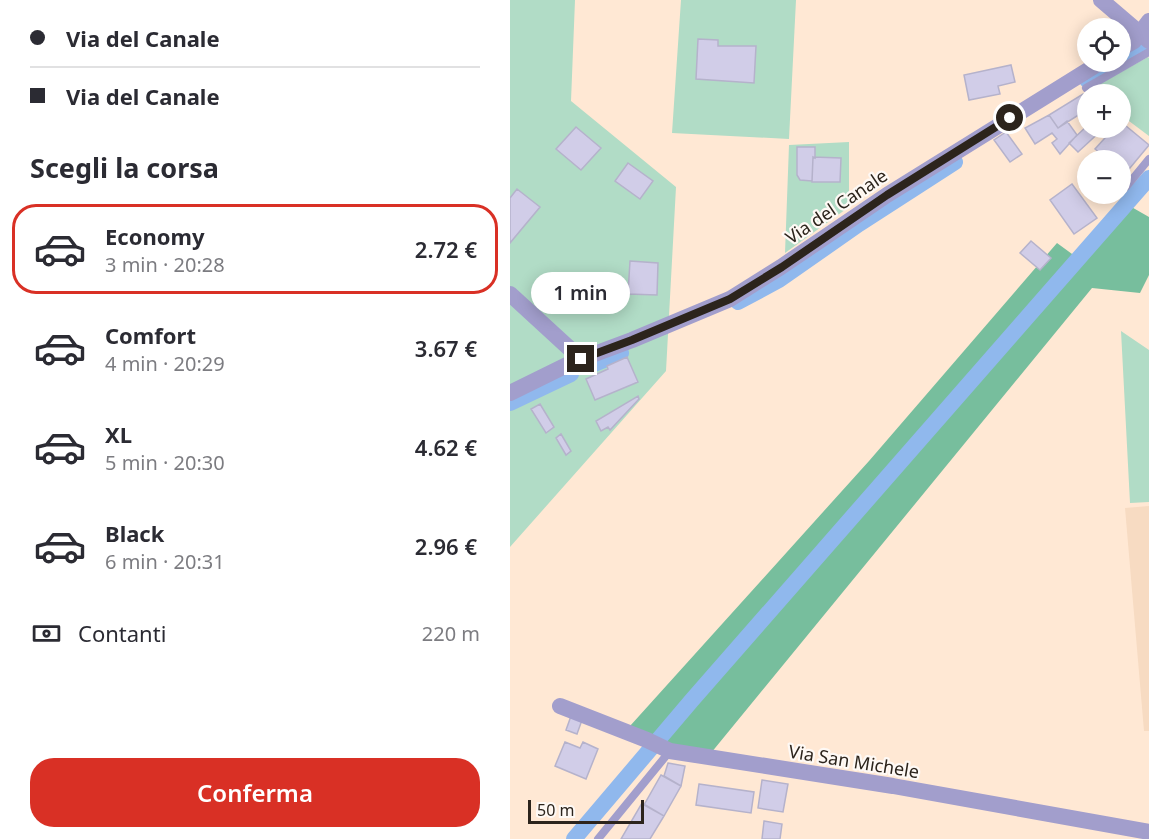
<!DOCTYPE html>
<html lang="it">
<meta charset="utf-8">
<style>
:root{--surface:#fff;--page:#f2f2f3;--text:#2b2b33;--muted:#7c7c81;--line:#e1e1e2;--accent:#d93025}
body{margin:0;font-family:"Noto Sans",sans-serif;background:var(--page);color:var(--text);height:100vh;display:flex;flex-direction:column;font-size:22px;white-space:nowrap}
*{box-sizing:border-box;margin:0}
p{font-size:20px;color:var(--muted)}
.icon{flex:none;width:33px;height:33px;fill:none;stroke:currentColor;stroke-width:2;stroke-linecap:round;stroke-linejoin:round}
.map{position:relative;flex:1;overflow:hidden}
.panel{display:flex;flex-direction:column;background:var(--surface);width:510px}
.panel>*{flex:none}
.guide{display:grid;align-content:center;height:132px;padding:0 30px;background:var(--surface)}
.controls{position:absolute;left:567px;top:18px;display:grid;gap:12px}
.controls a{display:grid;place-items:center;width:54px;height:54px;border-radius:50%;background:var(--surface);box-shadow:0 3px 15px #0003;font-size:30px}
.scale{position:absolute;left:18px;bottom:15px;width:116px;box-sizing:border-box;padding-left:6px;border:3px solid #2c241c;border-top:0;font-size:16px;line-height:21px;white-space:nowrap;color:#2c241c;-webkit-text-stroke:4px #fef9f5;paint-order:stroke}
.end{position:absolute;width:27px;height:27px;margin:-14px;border:8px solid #2c241c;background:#fff;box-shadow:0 0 0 3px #fff}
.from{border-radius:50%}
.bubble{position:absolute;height:42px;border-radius:21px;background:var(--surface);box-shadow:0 3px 15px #0003;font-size:20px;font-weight:600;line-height:42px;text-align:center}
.guide b{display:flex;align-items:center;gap:21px;height:57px;font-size:22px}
.guide b+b{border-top:2px solid var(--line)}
.guide i{width:15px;height:15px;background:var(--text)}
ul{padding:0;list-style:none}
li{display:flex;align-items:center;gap:18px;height:90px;margin:0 12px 9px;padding:0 18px;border:3px solid transparent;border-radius:24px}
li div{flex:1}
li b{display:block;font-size:22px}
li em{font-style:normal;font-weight:600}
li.current{border-color:var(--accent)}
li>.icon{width:54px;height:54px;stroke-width:1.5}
h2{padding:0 30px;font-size:27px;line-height:72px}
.pay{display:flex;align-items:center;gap:15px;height:66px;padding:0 30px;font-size:22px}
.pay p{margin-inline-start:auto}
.button{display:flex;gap:12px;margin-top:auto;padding:12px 30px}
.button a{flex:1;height:69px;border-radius:24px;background:var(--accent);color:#fff;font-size:24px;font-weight:600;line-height:69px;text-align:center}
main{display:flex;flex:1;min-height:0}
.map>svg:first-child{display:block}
</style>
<main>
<section class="panel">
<div class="guide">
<b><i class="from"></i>Via del Canale</b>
<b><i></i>Via del Canale</b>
</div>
<h2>Scegli la corsa</h2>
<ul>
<li class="current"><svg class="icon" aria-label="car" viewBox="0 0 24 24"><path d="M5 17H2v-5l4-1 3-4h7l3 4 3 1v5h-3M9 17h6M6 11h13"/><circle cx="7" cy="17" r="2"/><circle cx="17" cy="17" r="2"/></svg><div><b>Economy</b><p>3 min · 20:28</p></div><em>2.72 €</em></li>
<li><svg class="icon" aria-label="car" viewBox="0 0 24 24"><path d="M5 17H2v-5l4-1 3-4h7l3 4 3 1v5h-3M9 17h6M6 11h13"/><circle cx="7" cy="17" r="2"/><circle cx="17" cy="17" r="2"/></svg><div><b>Comfort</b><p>4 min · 20:29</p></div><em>3.67 €</em></li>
<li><svg class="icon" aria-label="car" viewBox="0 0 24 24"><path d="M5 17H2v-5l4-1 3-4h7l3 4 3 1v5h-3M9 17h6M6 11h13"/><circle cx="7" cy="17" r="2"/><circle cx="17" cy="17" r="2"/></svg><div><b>XL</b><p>5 min · 20:30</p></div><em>4.62 €</em></li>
<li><svg class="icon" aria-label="car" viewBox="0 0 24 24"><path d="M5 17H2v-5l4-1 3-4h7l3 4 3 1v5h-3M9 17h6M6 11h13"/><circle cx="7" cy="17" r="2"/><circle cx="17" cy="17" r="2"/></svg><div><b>Black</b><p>6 min · 20:31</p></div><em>2.96 €</em></li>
</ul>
<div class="pay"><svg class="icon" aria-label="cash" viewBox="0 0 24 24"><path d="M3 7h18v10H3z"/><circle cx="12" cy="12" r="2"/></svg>Contanti<p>220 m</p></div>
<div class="button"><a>Conferma</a></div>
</section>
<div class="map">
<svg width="639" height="839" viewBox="0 0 639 839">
<rect width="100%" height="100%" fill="#ffe8d4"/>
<!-- built -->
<path fill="#f7dbc2" d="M639,506V731H634L615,508Z"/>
<!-- green -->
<path fill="#b1dcc6" d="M0,0H65L61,101L166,187L156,371L0,547Z
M171,0H286L279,139L162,133Z
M638,57L639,58V136L611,115L610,94H583L577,91Z
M339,142V207L275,253L279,145Z
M611,331L639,350V502L620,503Z"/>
<!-- forest -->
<path fill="#77be9d" d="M618,205L639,217V275L630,293L582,288L201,753L165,748L120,726L359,461L547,243L573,262Z"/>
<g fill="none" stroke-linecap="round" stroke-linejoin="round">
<!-- canal -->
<path stroke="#90b8ed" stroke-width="16" d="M610,60L630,48
M577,80L608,62
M228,302L269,280L349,224L445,162
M79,366L111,353
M0,403L61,374
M64,839L182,700L639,178"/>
</g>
<!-- building -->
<path fill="#d1cde8" stroke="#b5b2cb" stroke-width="1.5" d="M188,39L208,40V46H246L244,83L186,79Z
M501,65L505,82L488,86L490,94L459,100L454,75Z
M573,94L578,102V109L548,128L539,115Z
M539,115L548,128L557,121L567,135L550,154L542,143L547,139L542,133L525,144L515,128Z
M610,121L639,145L615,174L610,170V160H599L585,149L604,128H610Z
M578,125V128H594L568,152L559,143Z
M66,127L91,148L71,170L46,149Z
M496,132L512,154L500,162L484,140Z
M287,147H305V158L303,157L302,181L290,180L287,175Z
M303,157L331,158L330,182H302Z
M118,163L143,181L130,199L105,181Z
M562,184L587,218L564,234L540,200Z
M7,189L30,207L0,243V198Z
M521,241L541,258L530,270L510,253Z
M120,261L148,263L147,295L118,294Z
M117,357L128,382L85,400L76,379L98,369L97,366Z
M128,396L129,399L100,430L98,427L91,431L86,421Z
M30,404L44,427L36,433L21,409Z
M51,434L61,451L56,455L46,438Z
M61,716L72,720L67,734L56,730Z
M55,742L70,748L73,742L88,749L76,779L45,766Z
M158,763L175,766L171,786L154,776Z
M151,775L171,786L154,816L134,805Z
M252,780L278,784L273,812L248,808Z
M189,784L244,792L241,813L186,805Z
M132,803L154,816L140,839H111Z
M254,821L272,824L270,839H252Z"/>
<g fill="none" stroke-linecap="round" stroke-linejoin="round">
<!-- service -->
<path stroke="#a29ecc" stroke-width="8" d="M576,88L639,52
M610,187H616L639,159
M88,839L160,751"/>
<!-- minor -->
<path stroke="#a29ecc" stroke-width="16" d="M610,49L624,41L639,21
M0,294L71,359
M0,393L63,362L122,340L220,299L271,267L377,195L591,62
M50,706L137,740L160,751L383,786L639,832"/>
<!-- tertiary -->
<path stroke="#a29ecc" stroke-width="16" d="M591,0L639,41"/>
</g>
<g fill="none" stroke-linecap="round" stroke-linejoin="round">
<!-- route -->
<path stroke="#2c241c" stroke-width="8" d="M71,359L122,340L220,299L272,267L377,195L500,118"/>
</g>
<g text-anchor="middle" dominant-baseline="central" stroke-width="4.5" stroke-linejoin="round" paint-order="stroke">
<!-- street labels -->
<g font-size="18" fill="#2c241c" stroke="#fef9f5">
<text transform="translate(326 206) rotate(-34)">Via del Canale</text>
<text transform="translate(344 761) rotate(9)">Via San Michele</text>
</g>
</g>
</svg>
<div class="controls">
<a><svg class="icon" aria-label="locate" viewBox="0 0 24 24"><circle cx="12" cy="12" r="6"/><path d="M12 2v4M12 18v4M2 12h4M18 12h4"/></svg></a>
<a>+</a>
<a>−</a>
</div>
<div class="scale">50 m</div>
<i class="end from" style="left:500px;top:118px"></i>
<i class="end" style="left:71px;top:359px"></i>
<div class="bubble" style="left:21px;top:272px;width:99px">1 min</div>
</div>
</main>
